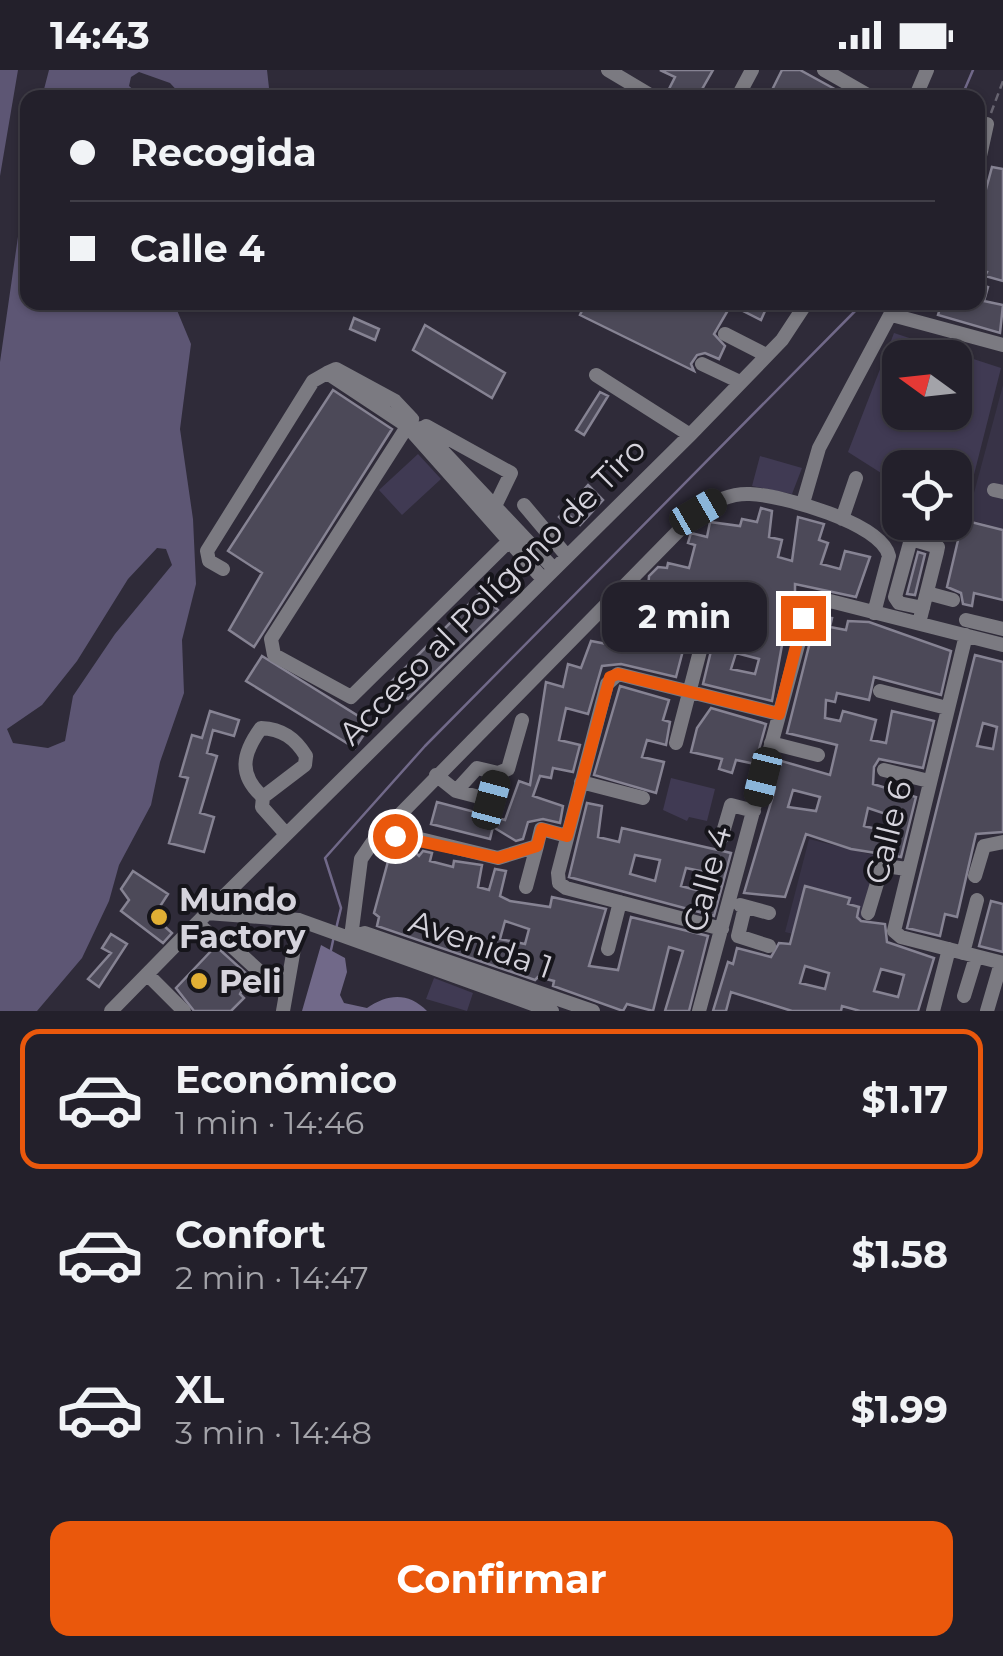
<!DOCTYPE html>
<html lang="es">
<meta charset="utf-8">
<style>
:root{--surface:#23202b;--page:#2f2d37;--text:#f1f3f6;--muted:#a3a3a9;--line:#403e47;--accent:#ea580c}
body{margin:0;font-family:Montserrat,sans-serif;background:var(--page);color:var(--text);height:100vh;display:flex;flex-direction:column;font-size:38px;white-space:nowrap}
*{box-sizing:border-box;margin:0}
p{font-size:32px;color:var(--muted)}
.icon{flex:none;width:55px;height:55px;fill:none;stroke:currentColor;stroke-width:2;stroke-linecap:round;stroke-linejoin:round}
.map{position:relative;height:941px;overflow:hidden}
.side{display:flex;flex-direction:column;background:var(--surface);flex:1}
.side>*{flex:none}
.top-card{position:absolute;left:20px;top:20px;width:965px;height:220px;border-radius:20px;box-shadow:0 2px 8px #0004,0 0 0 2px var(--line);display:grid;align-content:center;height:220px;padding:0 50px;background:var(--surface)}
.needle{width:65px;rotate:285deg}
.fabs{position:absolute;left:882px;top:270px;display:grid;gap:20px}
.fabs a{display:grid;place-items:center;width:90px;height:90px;border-radius:20px;background:var(--surface);box-shadow:0 2px 8px #0004,0 0 0 2px var(--line);font-size:50px}
.end{position:absolute;width:45px;height:45px;margin:-22px;border:12px solid #ea580c;background:#fff;box-shadow:0 0 0 5px #fff}
.from{border-radius:50%}
.bubble{position:absolute;height:70px;border-radius:20px;background:var(--surface);box-shadow:0 2px 8px #0004,0 0 0 2px var(--line);font-size:32px;font-weight:700;line-height:70px;text-align:center}
.car{position:absolute;width:30px;height:60px;margin:-30px -15px;border-radius:12px;box-shadow:0 0 8px 2px #0007;background:linear-gradient(#222 24%,#8ab4d8 0 40%,#222 0 76%,#8ab4d8 0 86%,#222 0)}
.top-card b{display:flex;align-items:center;gap:35px;height:95px;font-size:38px}
.top-card b+b{border-top:2px solid var(--line)}
.top-card i{width:25px;height:25px;background:var(--text)}
ul{padding:18px 0 0;list-style:none}
li{display:flex;align-items:center;gap:30px;height:140px;margin:0 20px 15px;padding:0 30px;border:5px solid transparent;border-radius:20px}
li div{flex:1}
li b{display:block;font-size:38px}
li em{font-style:normal;font-weight:700}
li.on{border-color:var(--accent)}
li>.icon{width:90px;height:90px;stroke-width:1.5}
.primary-button{display:flex;gap:20px;margin-top:auto;padding:20px 50px}
.primary-button a{flex:1;height:115px;border-radius:20px;background:var(--accent);color:#fff;font-size:40px;font-weight:700;line-height:115px;text-align:center}
.status{display:flex;justify-content:space-between;align-items:center;height:70px;padding:0 50px;background:var(--surface);direction:ltr}
.status svg{height:28px;fill:currentColor}
.map>svg:first-child{display:block}
</style>
<div class="status"><b>14:43</b><svg viewBox="0 0 49 12"><path d="M0 12V9h3v3zM5 12V6h3v6zM10 12V3h3v9zM15 12V0h3v12zM26 1h20v11H26zM47 4h2v5h-2z"/></svg></div>
<div class="map">
<svg width="1003" height="941" viewBox="0 0 1003 941">
<rect width="100%" height="100%" fill="#2f2b39"/>
<!-- built -->
<path fill="#383347" d="M1003,315V459L967,449Z
M809,769L877,786L854,879L785,862Z"/>
<!-- green -->
<path fill="#403a53" fill-rule="evenodd" d="M894,263L1001,298L963,448L955,444V398H900V415L848,382ZM900,288H955V342H900Z
M418,384L441,409L402,445L379,420Z
M760,386L802,398L792,424L752,416Z
M671,708L715,719L707,751L689,747L687,751L663,740Z
M434,908L473,923L467,941L426,929Z"/>
<!-- forest -->
<path fill="#5d5674" fill-rule="evenodd" d="M0,0H18L0,106Z
M49,0H267L270,27H183L170,13L139,2L131,7L129,16L142,27H42Z
M27,104L28,232L174,233L191,274L180,359L193,449L196,514L182,570L184,623L160,692L151,735L119,795L109,831L82,888L37,941H0V292ZM157,478L166,479L172,495L115,564L73,626L65,671L48,678L13,673L7,659L42,635L77,591L128,509Z"/>
<!-- water -->
<path fill="#716989" d="M321,875L345,888L347,902L340,925L344,933L367,938C388,924 408,922 427,941H302Z"/>
<g fill="none" stroke-linecap="round" stroke-linejoin="round">
<!-- stream -->
<path stroke="#716989" stroke-width="2.5" d="M961,28L973,0
M336,859L341,838L325,788L425,676L864,232
M331,880L334,866"/>
</g>
<!-- building -->
<path fill="#4c4958" stroke="#868393" stroke-width="2.5" fill-rule="evenodd" d="M660,0H713L697,28H680L668,21L675,7Z
M782,0H800L851,28H768Z
M992,97L1003,99V211L985,206L987,202L978,199V133L982,134Z
M978,214L988,217L984,231L1003,235L1000,263L938,245L942,232H978Z
M586,232H629L640,237L642,232H769L761,250L731,235L714,264L725,276L719,289L705,283L697,285L691,294L694,301L580,245Z
M354,248L379,259L375,270L350,259Z
M425,255L505,303L492,328L413,280Z
M333,320L392,359L254,577L229,560L262,503L228,481Z
M600,322L608,326L584,365L576,360Z
M588,415L603,430L580,455L571,447L565,453L559,447Z
M888,433L900,436L896,460L883,456Z
M761,438L772,441L769,467L782,470L778,487L792,491L798,447L824,454L819,470L828,473L821,494L840,499L845,481L870,487L856,527L795,514V547H791L790,561L782,575L772,631L703,614L718,552L692,546L676,607L621,594L602,596L588,644L566,638L559,670L580,675L573,702L553,698L551,708L540,706L533,726L563,736L560,753L543,749L528,752L523,769L516,771L493,757L490,769L431,754L437,732L505,750L519,711L530,715L546,612L563,617L568,594L581,598L591,571L612,575L615,541L624,531L647,534L649,506L658,497L667,498L668,493L689,498L695,475L688,473L691,463L707,467L710,452L740,456L742,449L757,452ZM736,583L759,589L755,604L731,599Z
M963,450L1003,460V530L974,523L972,536L963,534L961,523L947,517L959,466L914,455Z
M918,482L925,484L915,525L907,524Z
M480,523L498,540L408,629L391,612Z
M824,547L832,548L830,557L846,560L848,551L869,552L951,581L941,625L874,607L869,630L837,623L835,632L826,630L825,648L840,651L843,641L876,650L871,670L886,673L892,641L934,651L923,698L879,689L874,697L873,714L916,727L901,787L851,779L806,764L785,827L744,823L775,719L773,709L778,690L830,705L837,675L787,663L815,552L823,553ZM793,720L820,727L816,741L788,737ZM868,738L889,745L885,761L864,756Z
M975,585L1003,592V762L976,764L957,847L945,844L940,866L907,858ZM983,653L997,657L993,679L977,676Z
M262,586L371,654L355,678L246,611Z
M620,616L669,630L663,650L670,652L666,675L647,670L642,687L664,692L656,723L594,705Z
M711,638L766,654L755,694L736,690L732,703L719,699L722,689L691,682L697,658Z
M210,641L239,650L234,666L213,660L207,683L217,686L200,743L214,747L204,782L169,773L188,708L180,706L192,665L202,668Z
M587,733L602,736L598,767L619,772L622,758L731,783L714,846L569,807ZM635,785L660,790L655,811L630,804ZM686,798L705,802L700,821L681,816Z
M400,777L411,778L419,786L423,781L432,783L430,791L453,797L454,791L482,795L478,817L489,820L495,799L506,801L500,826L510,831L550,837L552,827L606,839L589,896L618,900L631,847L708,866L689,941H665L683,881L669,877L653,941L627,934L623,941L553,916L554,911L538,907L535,910L377,856L379,847L374,843L390,784L398,786ZM505,851L529,859L525,874L500,869Z
M133,801L168,824L157,841L168,848L163,855L172,863L163,873L121,841L129,830L121,819Z
M805,816L850,828L848,834L859,837L857,847L861,851L885,854L887,872L934,888L918,941H860L842,936L841,941H792L731,922L726,941H713L728,892L733,894L737,878L771,887L779,873L790,874ZM805,896L829,903L825,919L800,913ZM881,899L904,905L898,927L874,921Z
M991,831L1003,834V882L979,876Z
M111,864L127,874L99,917L88,909L111,883L102,878Z
M213,879H219L249,906L240,924L244,928L231,941H194L176,918Z"/>
<g fill="none" stroke-linecap="round" stroke-linejoin="round">
<!-- path -->
<path stroke="#676470" stroke-width="2.5" stroke-dasharray="8 5" stroke-linecap="butt" d="M991,43L1003,11"/>
<!-- minor -->
<path stroke="#7b7a81" stroke-width="14" d="M608,0L655,28
M824,0L873,28
M737,28L752,0
M915,28L927,0
M978,95L987,54
M892,245L1003,275
M725,264L766,285
M702,294L740,312
M327,303L336,299L395,331L412,349L271,569L274,585L351,627L509,471
M596,305L690,365
M426,356L511,403L496,434
M421,358L554,499
M994,420L1003,422
M803,433L819,378L897,232
M524,435L566,485
M842,449L856,408
M223,499L209,491L207,481L313,311L327,303L407,356L542,508
M927,523L953,530
M966,550L1003,559
M919,553L937,482L938,477L911,469L895,527L899,533L923,538
M966,565L894,861L901,867L1003,893
M880,621L947,638
M676,673L706,558
M771,673L818,685
M884,700L929,711
M436,705L456,721L491,730L498,703L508,699L522,650
M581,712L643,728
M456,721L477,698L498,703
M263,727L305,695L306,686C295,668 282,659 261,658C242,684 238,705 263,727L262,737L286,764
M378,766L412,767L498,788L537,776L541,759L567,766
M721,769L731,735L754,741
M975,806L984,776L1003,772
M526,817L537,776
M740,835L769,843
M745,837L738,866L769,876
M207,843L690,365L782,270L807,232
M868,843L881,800L885,796L907,799
M197,853L215,869L223,868L260,902L259,907
M722,859L566,818L559,813L558,803L607,614L618,604L779,644
M351,867L361,789L372,773L698,441C714,432 730,423 750,424C781,425 882,453 889,486L874,543
M351,867L365,863L593,941
M608,879L620,832
M963,883L977,830
M147,904L184,941
M964,926L976,887
M111,941L207,843L299,850L552,941
M283,941L299,850
M699,941L807,542L830,531L1003,575
M933,941L949,879
M987,941L1001,893"/>
</g>
<g fill="none" stroke-linecap="round" stroke-linejoin="round">
<!-- route -->
<path stroke="#ea580c" stroke-width="12" d="M395,766L498,788L537,776L542,759L567,766L610,607L618,604L779,644L803,548"/>
</g>
<!-- markers -->
<g fill="#e1af34" stroke="#16151b" stroke-width="4">
<circle cx="159" cy="847" r="10"/>
<circle cx="199" cy="911" r="10"/>
</g>
<g text-anchor="middle" dominant-baseline="central" stroke-width="8" stroke-linejoin="round" paint-order="stroke">
<!-- street labels -->
<g font-size="32" fill="#d5d3dc" stroke="#16151b">
<text transform="translate(492 521) rotate(-45)">Acceso al Polígono de Tiro</text>
<text transform="translate(888 762) rotate(-76)">Calle 6</text>
<text transform="translate(707 809) rotate(-75)">Calle 4</text>
<text transform="translate(481 874) rotate(19)">Avenida 1</text>
</g>
<!-- poi labels -->
<g font-size="32" font-weight="bold" fill="#d5d3dc" stroke="#16151b" text-anchor="start">
<text x="179" y="829">Mundo<tspan x="179" dy="37">Factory</tspan></text>
<text x="219" y="911">Peli</text>
</g>
</g>
</svg>
<div class="fabs">
<a><svg class="needle" viewBox="-14 -14 28 28"><path d="M0-13l5 13h-10z" fill="#e53935"/><path d="M0 13l5-13h-10z" fill="#a3a3a9"/></svg></a>
<a><svg class="icon" aria-label="locate" viewBox="0 0 24 24"><circle cx="12" cy="12" r="6"/><path d="M12 2v4M12 18v4M2 12h4M18 12h4"/></svg></a>
</div>
<i class="end from" style="left:395px;top:766px"></i>
<i class="end" style="left:803px;top:548px"></i>
<div class="bubble" style="left:602px;top:512px;width:165px">2 min</div>
<i class="car" style="left:698px;top:442px;rotate:60deg"></i>
<i class="car" style="left:763px;top:707px;rotate:194deg"></i>
<i class="car" style="left:491px;top:730px;rotate:15deg"></i>
<div class="top-card">
<b><i class="from"></i>Recogida</b>
<b><i></i>Calle 4</b>
</div>
</div>
<section class="side">
<ul>
<li class="on"><svg class="icon" aria-label="car" viewBox="0 0 24 24"><path d="M5 17H2v-5l4-1 3-4h7l3 4 3 1v5h-3M9 17h6M6 11h13"/><circle cx="7" cy="17" r="2"/><circle cx="17" cy="17" r="2"/></svg><div><b>Económico</b><p>1 min · 14:46</p></div><em>$1.17</em></li>
<li><svg class="icon" aria-label="car" viewBox="0 0 24 24"><path d="M5 17H2v-5l4-1 3-4h7l3 4 3 1v5h-3M9 17h6M6 11h13"/><circle cx="7" cy="17" r="2"/><circle cx="17" cy="17" r="2"/></svg><div><b>Confort</b><p>2 min · 14:47</p></div><em>$1.58</em></li>
<li><svg class="icon" aria-label="car" viewBox="0 0 24 24"><path d="M5 17H2v-5l4-1 3-4h7l3 4 3 1v5h-3M9 17h6M6 11h13"/><circle cx="7" cy="17" r="2"/><circle cx="17" cy="17" r="2"/></svg><div><b>XL</b><p>3 min · 14:48</p></div><em>$1.99</em></li>
</ul>
<div class="primary-button"><a>Confirmar</a></div>
</section>
